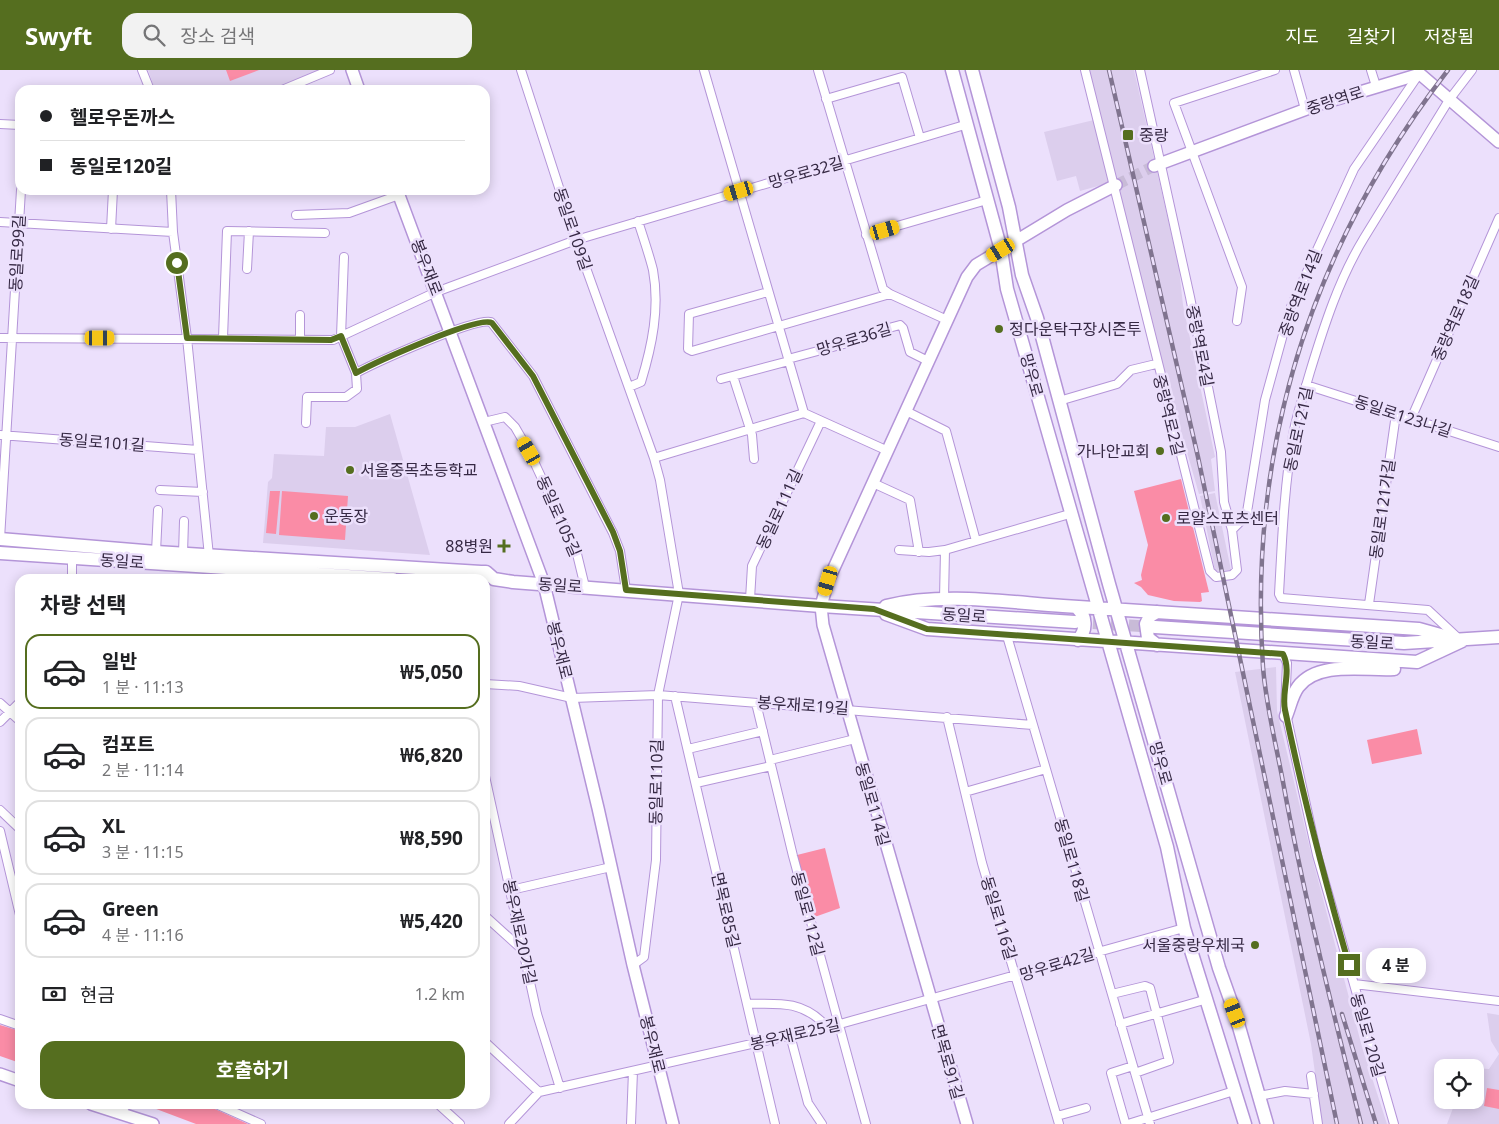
<!DOCTYPE html>
<html lang="ko">
<meta charset="utf-8">
<style>
:root{--surface:#fff;--page:#f2f2f2;--text:#202124;--muted:#757577;--line:#e0e0e0;--accent:#556e1f}
body{margin:0;font-family:"Noto Sans","Noto Sans KR",sans-serif;background:var(--page);color:var(--text);height:100vh;display:flex;flex-direction:column;font-size:19px;white-space:nowrap}
*{box-sizing:border-box;margin:0}
p{font-size:16px;color:var(--muted)}
.icon{flex:none;width:28px;height:28px;fill:none;stroke:currentColor;stroke-width:2;stroke-linecap:round;stroke-linejoin:round}
.map{position:relative;flex:1;overflow:hidden}
.sheet{position:absolute;left:15px;top:504px;width:475px;height:535px;display:flex;flex-direction:column;background:var(--surface);border-radius:15px;box-shadow:0 2px 12px #0003}
.sheet>*{flex:none}
.top-card{position:absolute;left:15px;top:15px;width:475px;height:110px;border-radius:15px;box-shadow:0 2px 12px #0003;display:grid;align-content:center;height:110px;padding:0 25px;background:var(--surface)}
.fabs{position:absolute;left:1434px;top:989px;display:grid;gap:10px}
.fabs a{display:grid;place-items:center;width:50px;height:50px;border-radius:10px;background:var(--surface);box-shadow:0 2px 12px #0003;font-size:25px}
.end{position:absolute;width:22px;height:22px;margin:-11px;border:6px solid #556e1f;background:#fff;box-shadow:0 0 0 2px #fff}
.from{border-radius:50%}
.bubble{position:absolute;height:35px;border-radius:15px;background:var(--surface);box-shadow:0 2px 12px #0003;font-size:16px;font-weight:700;line-height:35px;text-align:center}
.car{position:absolute;width:15px;height:30px;margin:-15px -8px;border-radius:6px;box-shadow:0 0 4px 1px #0007;background:linear-gradient(#f5c518 24%,#345 0 40%,#f5c518 0 76%,#345 0 86%,#f5c518 0)}
.top-card b{display:flex;align-items:center;gap:18px;height:48px;font-size:19px}
.top-card b+b{border-top:1px solid var(--line)}
.top-card i{width:12px;height:12px;background:var(--text)}
ul{padding:0;list-style:none}
li{display:flex;align-items:center;gap:15px;height:75px;margin:0 10px 8px;padding:0 15px;border:2px solid var(--line);border-radius:15px}
li div{flex:1}
li b{display:block;font-size:19px}
li em{font-style:normal;font-weight:700}
li.selected{border-color:var(--accent)}
li>.icon{width:45px;height:45px;stroke-width:1.5}
h2{padding:0 25px;font-size:22px;line-height:60px}
.pay{display:flex;align-items:center;gap:12px;height:55px;padding:0 25px;font-size:19px}
.pay p{margin-inline-start:auto}
.primary-button{display:flex;gap:10px;margin-top:auto;padding:10px 25px}
.primary-button a{flex:1;height:58px;border-radius:15px;background:var(--accent);color:#fff;font-size:20px;font-weight:700;line-height:58px;text-align:center}
header{display:flex;align-items:center;gap:30px;box-sizing:border-box;height:70px;padding:0 25px;background:var(--accent);color:#fff}
header strong{font-size:24px}
nav{display:flex;gap:28px;margin-inline-start:auto;font-size:18px}
.search{width:350px;height:45px;background:var(--page);display:flex;align-items:center;gap:12px;box-sizing:border-box;padding:0 18px;border-radius:15px;color:var(--muted);font-size:19px}
.map>svg:first-child{display:block}
</style>
<header>
<strong>Swyft</strong>
<div class="search"><svg class="icon" aria-label="search" viewBox="0 0 24 24"><circle cx="10" cy="10" r="6"/><path d="M15 15l6 6"/></svg>장소 검색</div>
<nav><a>지도</a><a>길찾기</a><a>저장됨</a></nav>
</header>
<div class="map">
<svg width="1499" height="1054" viewBox="0 0 1499 1054">
<rect width="100%" height="100%" fill="#ece0fc"/>
<!-- built -->
<path fill="#dcceed" d="M148,0H326L273,20H155Z
M1089,0H1134L1179,198L1183,235L1215,387L1211,389L1215,421L1199,424L1137,208Z
M1094,50L1109,113L1080,121L1076,106L1057,111L1044,62Z
M390,344L430,485L263,473L268,412L272,408L274,384L324,386L326,357H355Z
M1215,423L1231,500L1215,501L1200,426Z
M1276,597L1277,641L1312,787L1362,977L1387,1054H1322L1311,974L1235,602Z
M1487,943L1499,945V1054H1447L1456,1030H1475V998L1489,999L1499,984L1491,971Z"/>
<!-- green -->
<path fill="#fa8ca6" d="M226,0H259L230,11Z
M1181,409L1209,522L1201,523L1202,531L1200,532L1174,531L1148,525L1141,517L1134,513L1142,510L1141,505L1148,475L1134,421Z
M270,421H280L276,464L266,463Z
M282,421L348,426L345,470L279,465Z
M1417,659L1422,684L1372,694L1367,670Z
M825,778L840,838L809,849L793,786Z
M0,955L20,961V993L0,986Z
M1487,1018L1499,1020V1039L1484,1036Z
M143,1034H204L248,1054H196Z"/>
<g fill="none" stroke-linecap="round" stroke-linejoin="round">
<!-- secondary-tunnel -->
<path stroke="#c8bbd7" stroke-width="11" stroke-dasharray="11 5.5" stroke-linecap="butt" d="M1116,115L1154,96"/>
<!-- primary-tunnel -->
<path stroke="#c8bbd7" stroke-width="12" stroke-dasharray="12 6" stroke-linecap="butt" d="M1075,552L1155,557"/>
<!-- street casing -->
<g stroke="#b495d8" stroke-width="10">
<path id="street" d="M142,0L150,20
M521,0L576,170L654,388L660,410L679,524L658,625L656,790L644,887L633,895
M704,0L804,343
M818,0L883,219L890,224L947,250
M1085,0L1210,501L1216,507L1232,505L1237,500L1232,460L1224,432L1221,382L1190,227L1140,0
M1294,0L1305,39
M1371,0L1376,16
M282,20L330,0
M826,29L902,7L920,68
M0,54L20,55
M171,120L173,162L187,268L209,486
M296,145L349,143L399,125
M0,152L173,162
M111,159L113,120
M866,165L987,130
M344,187L341,266L356,303
M247,199L249,161
M768,222L689,244L688,279L692,281L890,224
M1237,251L1242,217L1174,33L1275,0
M0,268L333,270L436,222L576,170L968,54
M223,268L227,161L325,163
M300,270V245
M788,289L866,268L874,262L900,255L903,258L910,282L928,291
M733,306L752,365L754,389
M721,309L789,291
M1306,315L1499,377
M629,317L641,312C652,276 660,238 653,200C649,184 643,167 638,151
M1059,331L1117,314L1131,300L1156,294
M906,341L946,361L976,471
M1411,349L1499,148
M484,352L505,347L515,357L530,383L577,484L585,517
M306,353L307,327H346L357,319L356,303C375,293 475,247 491,252L533,306L613,463L620,481L626,520
M0,365L198,380
M654,388L804,343L888,381
M873,413L910,430L919,482
M160,420L203,422
M1232,460L1244,448L1247,442L1265,330L1290,239L1354,99L1419,4
M0,469L21,120
M899,480L929,482L945,480
M156,482L158,440
M183,484L184,451
M72,509V488
M750,529L752,496L821,351
M944,529L945,480L1073,443
M1369,534L1396,344
M1007,566L1150,1054
M1458,568L1428,540L1281,528L1279,524C1282,471 1284,418 1293,365C1297,344 1304,323 1310,302C1324,256 1339,209 1364,168L1449,30L1472,0
M1283,584L1287,593L1285,639L1317,785L1394,1054
M485,614L519,616L572,628L658,625L1033,655
M675,626L775,1054
M0,633L20,651
M756,633L793,786L866,1054
M947,647L982,793L1059,1054
M0,652L20,632
M688,679L763,661
M770,690L855,669
M485,706L537,944L560,1018
M696,713L771,696
M965,722L1046,699
M0,740L20,759
M0,761L20,845
M511,820L611,797
M485,846L526,883
M1354,914L1499,931
M1112,924L1145,916L1150,918L1169,991L1135,1003
M747,934C780,933 804,931 827,957
M0,949L20,956
M1120,954L1204,930
M790,965L808,1033L822,1054
M485,972L539,1022
M1133,996L1111,1003L1125,1052L1128,1054L1234,1021
M1311,1006L1318,1054
M1259,1026L1285,1021L1314,1024
M216,1034L261,1054
M438,1034L460,1054
M119,1043L128,1034
M1057,1046L1086,1038
M509,1054L539,1022L840,954L1184,858
M631,1054L633,1001"/>
</g>
<!-- secondary casing -->
<g stroke="#b495d8" stroke-width="14">
<path id="secondary" d="M352,0L359,20
M1154,96L1320,34L1420,4L1499,72
M397,120L544,514L598,738L633,895L673,1054
M0,1004L20,1011
M91,1034L153,1054
M967,1054L823,555L821,536L828,511L967,207L976,195L1067,140L1116,115"/>
</g>
<!-- primary casing -->
<g stroke="#b495d8" stroke-width="15">
<path id="primary" d="M952,0L1001,180L1007,219L1167,777L1184,858L1245,1054
M972,0L1009,137L1022,205L1037,248L1109,514L1219,898L1235,943L1267,1054
M0,469L156,482L481,502H486L494,509L513,512L821,536L1075,552
M0,483L393,509
M886,536C943,522 1005,532 1063,536C1182,543 1300,552 1419,559L1462,571
M1076,537C1087,546 1087,560 1078,570
M886,544L927,559L1417,592L1462,571
M1155,557L1404,573L1499,567
M1157,575L1148,568L1146,554L1150,546L1157,542
M1286,646C1290,636 1292,625 1298,617C1318,590 1367,601 1394,599"/>
</g>
<!-- street -->
<use href="#street" stroke="#fff" stroke-width="8"/>
<!-- secondary -->
<use href="#secondary" stroke="#fff" stroke-width="11"/>
<!-- primary -->
<use href="#primary" stroke="#fff" stroke-width="12"/>
<!-- rail casing -->
<g stroke="#80748f" stroke-width="4.5">
<path id="rail" d="M1109,0L1198,387L1337,1054
M1342,944L1376,1054
M1361,1054C1333,941 1304,827 1283,712C1276,674 1266,636 1263,597C1248,375 1312,176 1448,0"/>
</g>
<!-- rail -->
<use href="#rail" stroke="#ece0fc" stroke-width="2.5" stroke-dasharray="8" stroke-linecap="butt"/>
</g>
<g fill="none" stroke-linecap="round" stroke-linejoin="round">
<!-- route -->
<path stroke="#556e1f" stroke-width="6" d="M177,193L187,268L331,270L341,266L356,303C374,293 479,245 492,253L533,306L613,462L620,481L626,520L874,539L927,559L1283,584C1292,602 1281,622 1285,640C1303,726 1325,811 1349,895"/>
</g>
<!-- markers -->
<g fill="#556e1f" stroke="#ece0fc" stroke-width="2">
<rect x="1122" y="59" width="12" height="12" rx="2.5"/>
<circle cx="999" cy="259" r="5"/>
<circle cx="1160" cy="381" r="5"/>
<circle cx="350" cy="400" r="5"/>
<circle cx="314" cy="446" r="5"/>
<circle cx="1166" cy="448" r="5"/>
<path d="M501.5 468.5h5v5h5v5h-5v5h-5v-5h-5v-5h5z"/>
<circle cx="1255" cy="875" r="5"/>
</g>
<g text-anchor="middle" dominant-baseline="central" stroke-width="5" stroke-linejoin="round" paint-order="stroke">
<!-- street labels -->
<g font-size="16" fill="#362944" stroke="#ece0fc">
<text transform="translate(1335 30) rotate(-18)">중랑역로</text>
<text transform="translate(806 102) rotate(-16)">망우로32길</text>
<text transform="translate(573 159) rotate(71)">동일로109길</text>
<text transform="translate(17 183) rotate(-87)">동일로99길</text>
<text transform="translate(427 197) rotate(69)">봉우재로</text>
<text transform="translate(1300 223) rotate(-69)">중랑역로14길</text>
<text transform="translate(1455 248) rotate(-66)">중랑역로18길</text>
<text transform="translate(854 269) rotate(-17)">망우로36길</text>
<text transform="translate(1200 276) rotate(79)">중랑역로4길</text>
<text transform="translate(1032 305) rotate(74)">망우로</text>
<text transform="translate(1169 345) rotate(76)">중랑역로2길</text>
<text transform="translate(1403 346) rotate(18)">동일로123나길</text>
<text transform="translate(1298 359) rotate(-78)">동일로121길</text>
<text transform="translate(102 372) rotate(4)">동일로101길</text>
<text transform="translate(779 439) rotate(-65)">동일로111길</text>
<text transform="translate(1382 439) rotate(-82)">동일로121가길</text>
<text transform="translate(559 446) rotate(66)">동일로105길</text>
<text transform="translate(122 491) rotate(4)">동일로</text>
<text transform="translate(560 515) rotate(4)">동일로</text>
<text transform="translate(964 545) rotate(4)">동일로</text>
<text transform="translate(1372 572) rotate(3)">동일로</text>
<text transform="translate(560 580) rotate(76)">봉우재로</text>
<text transform="translate(803 635) rotate(4)">봉우재로19길</text>
<text transform="translate(1161 693) rotate(74)">망우로</text>
<text transform="translate(656 712) rotate(-89)">동일로110길</text>
<text transform="translate(873 734) rotate(74)">동일로114길</text>
<text transform="translate(1072 790) rotate(74)">동일로118길</text>
<text transform="translate(726 840) rotate(77)">면목로85길</text>
<text transform="translate(808 844) rotate(75)">동일로112길</text>
<text transform="translate(999 848) rotate(73)">동일로116길</text>
<text transform="translate(520 862) rotate(78)">봉우재로20가길</text>
<text transform="translate(1057 894) rotate(-17)">망우로42길</text>
<text transform="translate(795 964) rotate(-13)">봉우재로25길</text>
<text transform="translate(1368 965) rotate(74)">동일로120길</text>
<text transform="translate(653 974) rotate(76)">봉우재로</text>
<text transform="translate(948 992) rotate(74)">면목로91길</text>
</g>
<!-- poi labels -->
<g font-size="16" fill="#362944" stroke="#ece0fc" text-anchor="start">
<text x="1139" y="65">중랑</text>
<text x="1009" y="259">정다운탁구장시즌투</text>
<text x="1150" y="381" text-anchor="end">가나안교회</text>
<text x="360" y="400">서울중목초등학교</text>
<text x="324" y="446">운동장</text>
<text x="1176" y="448">로얄스포츠센터</text>
<text x="493" y="476" text-anchor="end">88병원</text>
<text x="1245" y="875" text-anchor="end">서울중랑우체국</text>
</g>
</g>
</svg>
<div class="fabs">
<a><svg class="icon" aria-label="locate" viewBox="0 0 24 24"><circle cx="12" cy="12" r="6"/><path d="M12 2v4M12 18v4M2 12h4M18 12h4"/></svg></a>
</div>
<i class="end from" style="left:177px;top:193px"></i>
<i class="end" style="left:1349px;top:895px"></i>
<div class="bubble" style="left:1366px;top:878px;width:60px">4 분</div>
<i class="car" style="left:739px;top:121px;rotate:253deg"></i>
<i class="car" style="left:885px;top:160px;rotate:74deg"></i>
<i class="car" style="left:1001px;top:180px;rotate:239deg"></i>
<i class="car" style="left:100px;top:268px;rotate:90deg"></i>
<i class="car" style="left:529px;top:381px;rotate:330deg"></i>
<i class="car" style="left:828px;top:511px;rotate:197deg"></i>
<i class="car" style="left:1235px;top:943px;rotate:339deg"></i>
<div class="top-card">
<b><i class="from"></i>헬로우돈까스</b>
<b><i></i>동일로120길</b>
</div>
<section class="sheet">
<h2>차량 선택</h2>
<ul>
<li class="selected"><svg class="icon" aria-label="car" viewBox="0 0 24 24"><path d="M5 17H2v-5l4-1 3-4h7l3 4 3 1v5h-3M9 17h6M6 11h13"/><circle cx="7" cy="17" r="2"/><circle cx="17" cy="17" r="2"/></svg><div><b>일반</b><p>1 분 · 11:13</p></div><em>₩5,050</em></li>
<li><svg class="icon" aria-label="car" viewBox="0 0 24 24"><path d="M5 17H2v-5l4-1 3-4h7l3 4 3 1v5h-3M9 17h6M6 11h13"/><circle cx="7" cy="17" r="2"/><circle cx="17" cy="17" r="2"/></svg><div><b>컴포트</b><p>2 분 · 11:14</p></div><em>₩6,820</em></li>
<li><svg class="icon" aria-label="car" viewBox="0 0 24 24"><path d="M5 17H2v-5l4-1 3-4h7l3 4 3 1v5h-3M9 17h6M6 11h13"/><circle cx="7" cy="17" r="2"/><circle cx="17" cy="17" r="2"/></svg><div><b>XL</b><p>3 분 · 11:15</p></div><em>₩8,590</em></li>
<li><svg class="icon" aria-label="car" viewBox="0 0 24 24"><path d="M5 17H2v-5l4-1 3-4h7l3 4 3 1v5h-3M9 17h6M6 11h13"/><circle cx="7" cy="17" r="2"/><circle cx="17" cy="17" r="2"/></svg><div><b>Green</b><p>4 분 · 11:16</p></div><em>₩5,420</em></li>
</ul>
<div class="pay"><svg class="icon" aria-label="cash" viewBox="0 0 24 24"><path d="M3 7h18v10H3z"/><circle cx="12" cy="12" r="2"/></svg>현금<p>1.2 km</p></div>
<div class="primary-button"><a>호출하기</a></div>
</section>
</div>
